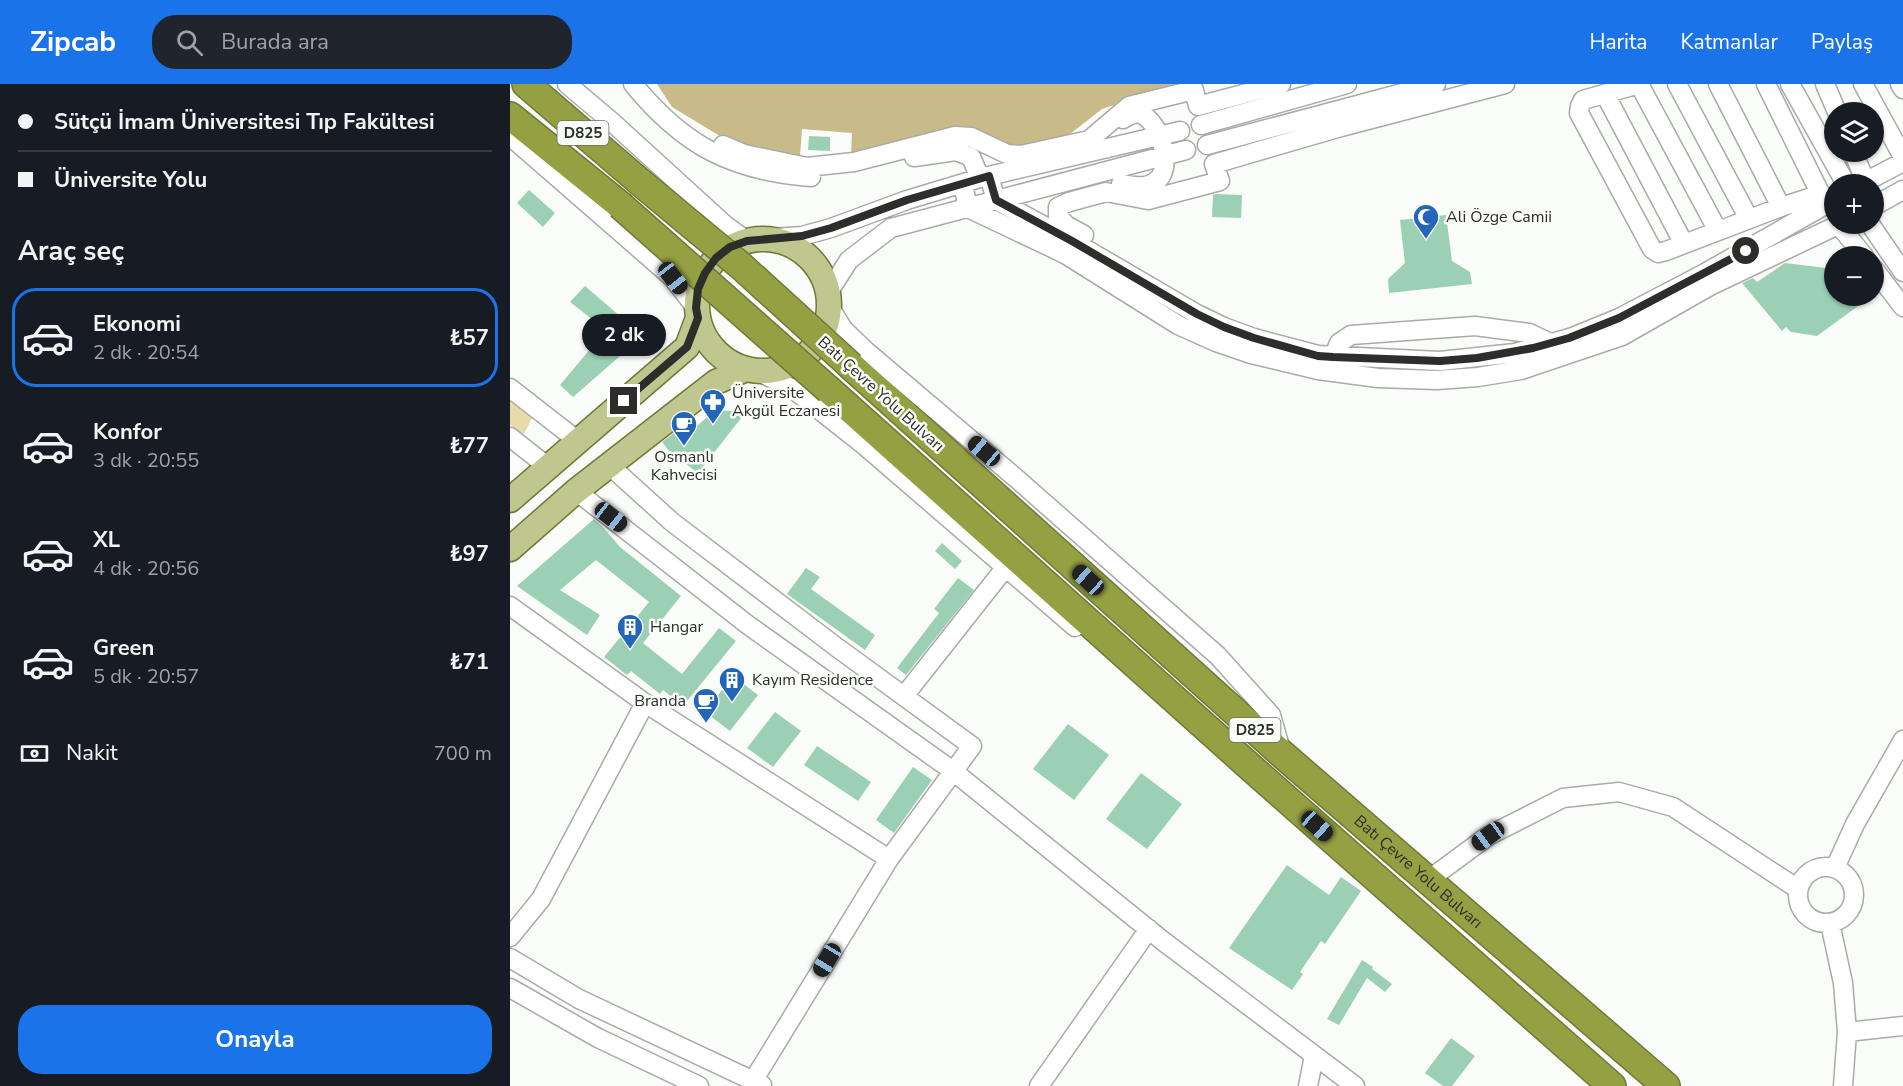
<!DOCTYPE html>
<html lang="tr">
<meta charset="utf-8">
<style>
:root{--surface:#171b24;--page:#20242c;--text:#f1f3f6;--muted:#9ea1a6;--line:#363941;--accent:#1a73e8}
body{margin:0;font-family:"Nunito Sans",sans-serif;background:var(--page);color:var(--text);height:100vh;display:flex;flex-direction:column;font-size:22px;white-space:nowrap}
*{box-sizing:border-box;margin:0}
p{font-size:20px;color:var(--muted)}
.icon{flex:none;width:33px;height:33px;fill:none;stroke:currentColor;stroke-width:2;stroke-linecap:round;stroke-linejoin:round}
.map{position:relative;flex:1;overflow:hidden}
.panel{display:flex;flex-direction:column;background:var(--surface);width:510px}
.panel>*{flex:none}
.hud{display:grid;align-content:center;height:132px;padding:0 18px;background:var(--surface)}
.fabs{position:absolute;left:1314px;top:18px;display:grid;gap:12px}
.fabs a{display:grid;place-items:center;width:60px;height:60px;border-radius:50%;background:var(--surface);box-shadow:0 2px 4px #0004;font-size:30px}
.end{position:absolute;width:27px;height:27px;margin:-14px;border:8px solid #2c2e2c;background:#fff;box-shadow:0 0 0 3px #fff}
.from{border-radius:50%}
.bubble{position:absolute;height:42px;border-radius:21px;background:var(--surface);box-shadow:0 2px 4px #0004;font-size:20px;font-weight:700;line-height:42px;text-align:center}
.car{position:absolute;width:18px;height:36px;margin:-18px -9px;border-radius:8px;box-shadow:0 0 4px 2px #0007;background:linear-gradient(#222 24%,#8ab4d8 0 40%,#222 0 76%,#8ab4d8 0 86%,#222 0)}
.hud b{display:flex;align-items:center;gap:21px;height:57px;font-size:22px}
.hud b+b{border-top:2px solid var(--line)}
.hud i{width:15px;height:15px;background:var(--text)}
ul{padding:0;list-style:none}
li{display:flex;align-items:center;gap:18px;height:99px;margin:0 12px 9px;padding:0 6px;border:3px solid transparent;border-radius:24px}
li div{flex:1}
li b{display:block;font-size:22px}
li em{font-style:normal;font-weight:700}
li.current{border-color:var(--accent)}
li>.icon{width:54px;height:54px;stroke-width:1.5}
h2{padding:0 18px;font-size:27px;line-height:72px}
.pay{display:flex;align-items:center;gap:15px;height:66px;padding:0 18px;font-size:22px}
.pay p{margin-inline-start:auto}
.cta{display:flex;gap:12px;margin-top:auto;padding:12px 18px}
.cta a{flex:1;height:69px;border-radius:24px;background:var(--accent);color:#fff;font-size:24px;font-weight:700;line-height:69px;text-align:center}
header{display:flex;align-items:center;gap:36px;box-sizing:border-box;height:84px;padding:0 30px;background:var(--accent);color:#fff}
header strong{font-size:28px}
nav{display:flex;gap:33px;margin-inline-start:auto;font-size:21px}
.search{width:420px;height:54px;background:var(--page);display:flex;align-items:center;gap:15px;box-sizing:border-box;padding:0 21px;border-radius:24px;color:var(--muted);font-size:22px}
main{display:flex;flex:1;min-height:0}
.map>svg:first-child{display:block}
</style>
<header>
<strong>Zipcab</strong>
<div class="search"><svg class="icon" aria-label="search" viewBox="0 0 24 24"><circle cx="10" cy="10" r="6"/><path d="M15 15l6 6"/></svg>Burada ara</div>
<nav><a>Harita</a><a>Katmanlar</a><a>Paylaş</a></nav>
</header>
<main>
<section class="panel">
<div class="hud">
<b><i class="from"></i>Sütçü İmam Üniversitesi Tıp Fakültesi</b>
<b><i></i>Üniversite Yolu</b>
</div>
<h2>Araç seç</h2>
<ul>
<li class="current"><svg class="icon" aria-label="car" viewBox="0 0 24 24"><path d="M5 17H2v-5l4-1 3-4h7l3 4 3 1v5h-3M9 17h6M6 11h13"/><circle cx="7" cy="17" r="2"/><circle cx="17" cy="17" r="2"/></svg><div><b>Ekonomi</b><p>2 dk · 20:54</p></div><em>₺57</em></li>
<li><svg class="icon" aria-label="car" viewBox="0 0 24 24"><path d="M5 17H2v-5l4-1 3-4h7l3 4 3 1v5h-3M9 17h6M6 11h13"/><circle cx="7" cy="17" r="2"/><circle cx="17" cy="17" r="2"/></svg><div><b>Konfor</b><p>3 dk · 20:55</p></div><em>₺77</em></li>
<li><svg class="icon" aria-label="car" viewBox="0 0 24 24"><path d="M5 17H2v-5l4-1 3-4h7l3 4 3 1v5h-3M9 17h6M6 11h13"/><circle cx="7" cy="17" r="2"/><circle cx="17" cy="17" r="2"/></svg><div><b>XL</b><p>4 dk · 20:56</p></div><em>₺97</em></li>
<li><svg class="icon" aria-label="car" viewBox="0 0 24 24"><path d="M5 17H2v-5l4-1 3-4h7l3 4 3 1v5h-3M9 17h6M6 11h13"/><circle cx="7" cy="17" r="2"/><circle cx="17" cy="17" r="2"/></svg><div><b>Green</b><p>5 dk · 20:57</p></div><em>₺71</em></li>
</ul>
<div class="pay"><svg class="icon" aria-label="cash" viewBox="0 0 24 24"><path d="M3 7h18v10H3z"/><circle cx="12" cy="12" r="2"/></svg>Nakit<p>700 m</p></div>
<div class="cta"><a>Onayla</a></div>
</section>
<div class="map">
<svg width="1393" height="1002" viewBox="0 0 1393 1002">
<rect width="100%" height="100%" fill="#f9fcf8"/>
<!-- green -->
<path fill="#e9daaa" d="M0,315L23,332L13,352L0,341Z"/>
<!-- forest -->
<path fill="#c9ba8a" d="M147,0H669L670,7L626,14L592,25L560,50L502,64L485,57L341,71L342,49L292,45L290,72L218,57L162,23Z"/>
<!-- building -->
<path fill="#9cd0b5" d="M299,52L320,53V67L298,66Z
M19,106L45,129L33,143L7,119Z
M706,110L732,111L731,134L702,133L703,111Z
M936,131L942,177L960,188L962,200L879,209L878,195L895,179L890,136Z
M1275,179L1324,185V212H1350L1355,217L1307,252L1281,248L1276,243L1272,247L1232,199L1243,194L1247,198Z
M75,202L133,252L63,313L50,301L96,246L60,218Z
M205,326L236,328L188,389L159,367L152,358L182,335L188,341Z
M84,435L92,442L110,463L171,512L133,559L172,590L209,544L226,557L173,622L153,606L150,610L121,587L117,591L94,573L139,518L86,476L50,506L90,531L77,551L7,502Z
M432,459L452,477L445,485L425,467Z
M296,484L310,493L301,505L365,551L355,566L277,510Z
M448,494L464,506L396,591L387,584L429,529L424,525Z
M223,592L248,611L220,647L195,628Z
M265,628L291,647L263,683L237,664Z
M558,640L599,671L564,716L523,685Z
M307,662L361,698L348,717L294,681Z
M403,683L422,696L384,749L366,736Z
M631,689L672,720L637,765L596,735Z
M777,781L819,811L831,793L851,807L815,860L811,857L790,888L793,890L782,906L719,864Z
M852,876L863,883L862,885L882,900L875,908L857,894L829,941L817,935Z
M941,954L965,972L942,1002H933L915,989Z"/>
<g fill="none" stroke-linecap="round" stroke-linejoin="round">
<!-- minor casing -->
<g stroke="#a8aba7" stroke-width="21">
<path id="minor" d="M57,0L102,38L215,141L237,157
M123,0C173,61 221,87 301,93
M1129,0L1073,16L1070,22L1069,29L1142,165L1148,169L1156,167L1271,123
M1129,0L1208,147
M1167,0L1239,135
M1208,0L1271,123L1311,110
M1256,0L1315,119
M1280,0L1336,100
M1315,0L1327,28
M1353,0L1393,73
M1390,0L1393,5
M1095,10L1174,160
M691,41L837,0
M0,52L163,194L186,224
M213,61L234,70L297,83L344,78L445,52L461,53L497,70L511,71L579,56L619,22L684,6L688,22L771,0
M697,61L926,0
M1343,68L1356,98
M404,73L446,67L461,73L470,94
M479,92L486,116L562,157L687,230L714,243L744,254L808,271L930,277L1005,269L1060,254L1109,234L1195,189L1324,116
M453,100L458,124L555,170L668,241L706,258L741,270L808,286L868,294L927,296L968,293L1011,286L1112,252L1200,202L1330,140
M611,100C619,101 627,103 635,102C672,96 649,34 630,30C624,28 618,32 613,35
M1351,100L1393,78
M1364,122L1393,106
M1328,140L1354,172
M1360,140L1393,188
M574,151L556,141L548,132V123L559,118L596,108L638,116L710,97L704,80L831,43L995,0
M249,155L292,152L321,144L397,116L470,94L670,47
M1364,185L1393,223
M318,209L339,176L381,144L676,66
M319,222L333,245L356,267L507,395L708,572L761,631L772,670
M820,283L829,259L841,251L965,242L1019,249L1040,259
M247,287L283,305L355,362L565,543
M0,304L68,357
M0,353L38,383
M99,381L162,438L325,562L462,662L379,775L243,997
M66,407L238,541L443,687L653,857L845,1002
M0,522L135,619L379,775
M394,612L495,484
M1288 811a28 28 0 1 1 56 0a28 28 0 1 1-56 0Z
M1325,784L1345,740L1393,656
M917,797L978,752L1053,714L1109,708L1163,723L1288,805
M1320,839L1333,899L1337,948L1333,1002
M0,853L31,815L135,619
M0,874L69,915L252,1001
M0,904L88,954L189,1002
M1337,948L1393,942
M529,1002L639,845
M798,1002L804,972"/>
</g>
<!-- major casing -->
<g stroke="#70783a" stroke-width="27">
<path id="major" d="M187 221a66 66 0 1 1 132 0a66 66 0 1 1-132 0Z
M0,416L177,263L188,234
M0,465L66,407L206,298L236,285"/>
</g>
<!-- highway casing -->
<g stroke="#70783a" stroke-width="30">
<g id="highway">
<path d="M16,0L130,98"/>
<path d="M0,32L110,121"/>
<path id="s1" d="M341,282L773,671L1156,1002"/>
<path d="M319,306L738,681L1102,1002"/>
</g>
</g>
<!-- minor -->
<use href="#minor" stroke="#fff" stroke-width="18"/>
<!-- major -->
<use href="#major" stroke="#bfc68e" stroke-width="24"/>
<!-- highway -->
<use href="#highway" stroke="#95a042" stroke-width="27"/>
<!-- highway-bridge casing -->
<g stroke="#70783a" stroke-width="30" stroke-linecap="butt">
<path id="highway-bridge" d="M130,98L231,182L341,282
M110,121L319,306"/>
</g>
<!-- highway-bridge -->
<use href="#highway-bridge" stroke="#95a042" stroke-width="27"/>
</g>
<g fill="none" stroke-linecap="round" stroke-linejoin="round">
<!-- route -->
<path stroke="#2c2e2c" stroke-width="8" d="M114,317L177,263L188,234L186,224L188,205L195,189L206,174L220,163L237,157L292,152L321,144L397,116L479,92L486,116L562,157L687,230L714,243L744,254L808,272L823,273L930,277L967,274L1023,264L1059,254L1109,234L1236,167"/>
</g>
<!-- icons -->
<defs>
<g id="mosque-pin" transform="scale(1.35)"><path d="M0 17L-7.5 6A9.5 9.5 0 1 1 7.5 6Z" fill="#2366b7" stroke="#f9fcf8"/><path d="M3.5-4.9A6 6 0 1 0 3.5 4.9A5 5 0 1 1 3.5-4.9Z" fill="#fff"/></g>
<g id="pharmacy-pin" transform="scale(1.35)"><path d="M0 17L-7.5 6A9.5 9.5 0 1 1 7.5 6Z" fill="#2366b7" stroke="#f9fcf8"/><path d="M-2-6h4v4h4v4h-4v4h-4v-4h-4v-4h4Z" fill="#fff"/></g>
<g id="cafe-pin" transform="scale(1.35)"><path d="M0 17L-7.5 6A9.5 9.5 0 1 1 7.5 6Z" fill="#2366b7" stroke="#f9fcf8"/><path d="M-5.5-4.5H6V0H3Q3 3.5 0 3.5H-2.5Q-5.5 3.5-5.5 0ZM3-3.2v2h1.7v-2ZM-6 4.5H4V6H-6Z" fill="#fff"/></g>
<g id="building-pin" transform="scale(1.35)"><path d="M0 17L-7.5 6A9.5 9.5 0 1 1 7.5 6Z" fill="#2366b7" stroke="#f9fcf8"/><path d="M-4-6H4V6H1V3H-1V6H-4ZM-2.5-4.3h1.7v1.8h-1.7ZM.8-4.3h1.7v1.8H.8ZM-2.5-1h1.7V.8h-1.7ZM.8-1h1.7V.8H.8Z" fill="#fff"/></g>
</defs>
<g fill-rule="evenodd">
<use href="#mosque-pin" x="916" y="133"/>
<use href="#pharmacy-pin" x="203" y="318"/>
<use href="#cafe-pin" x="174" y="340"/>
<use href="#building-pin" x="120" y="543"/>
<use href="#building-pin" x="222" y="596"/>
<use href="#cafe-pin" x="196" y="617"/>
</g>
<g text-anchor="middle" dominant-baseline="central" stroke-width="5" stroke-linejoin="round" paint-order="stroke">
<!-- shield labels -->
<g fill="#f9fcf8" stroke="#6a6c69" stroke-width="1.5">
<rect x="47.5" y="37" width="51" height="24" rx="4.5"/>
<rect x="719.5" y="634" width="51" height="24" rx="4.5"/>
</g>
<g font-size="15" font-weight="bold" fill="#2c2e2c">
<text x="73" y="49">D825</text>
<text x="745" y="646">D825</text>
</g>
<!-- poi labels -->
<g font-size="16" fill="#2c2e2c" stroke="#f9fcf8" text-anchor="start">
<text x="936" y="133">Ali Özge Camii</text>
<text x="222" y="309">Üniversite<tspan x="222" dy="18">Akgül Eczanesi</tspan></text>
<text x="174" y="373" text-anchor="middle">Osmanlı<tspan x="174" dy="18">Kahvecisi</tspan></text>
<text x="140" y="543">Hangar</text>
<text x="242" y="596">Kayım Residence</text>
<text x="176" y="617" text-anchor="end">Branda</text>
</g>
<!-- street labels -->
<g font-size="16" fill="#2c2e2c" stroke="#f9fcf8">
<text transform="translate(371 310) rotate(42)">Batı Çevre Yolu Bulvarı</text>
<text stroke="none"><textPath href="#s1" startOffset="760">Batı Çevre Yolu Bulvarı</textPath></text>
</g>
</g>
</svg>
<div class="fabs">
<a><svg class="icon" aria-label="layers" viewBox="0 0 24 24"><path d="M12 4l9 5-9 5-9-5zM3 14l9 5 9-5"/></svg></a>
<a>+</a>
<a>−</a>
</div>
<i class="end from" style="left:1236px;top:167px"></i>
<i class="end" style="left:114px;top:317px"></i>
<div class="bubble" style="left:72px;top:230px;width:84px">2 dk</div>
<i class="car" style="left:163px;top:194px;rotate:142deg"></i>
<i class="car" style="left:474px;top:367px;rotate:310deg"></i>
<i class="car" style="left:101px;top:433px;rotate:128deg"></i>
<i class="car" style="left:578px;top:496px;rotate:312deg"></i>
<i class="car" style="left:807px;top:742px;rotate:132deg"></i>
<i class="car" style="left:978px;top:752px;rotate:234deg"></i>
<i class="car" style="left:317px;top:876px;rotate:211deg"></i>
</div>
</main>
